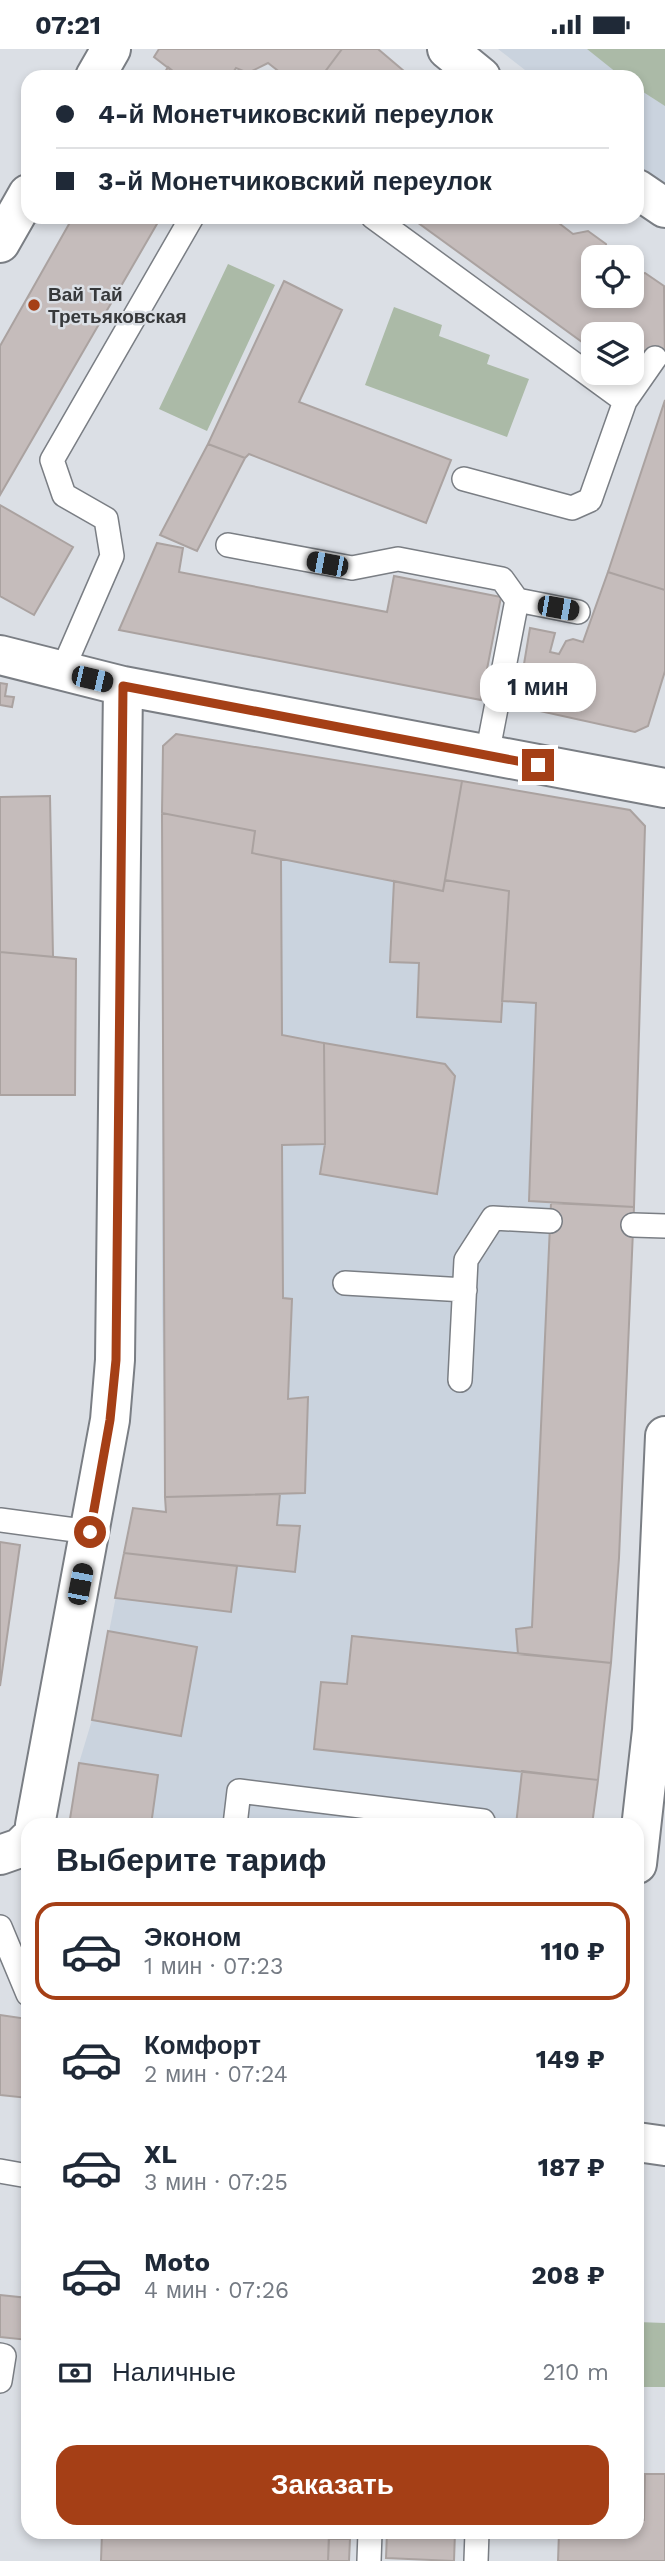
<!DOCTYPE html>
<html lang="ru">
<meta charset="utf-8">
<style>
:root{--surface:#fff;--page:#f6f6f7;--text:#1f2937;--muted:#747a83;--line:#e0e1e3;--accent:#a53f16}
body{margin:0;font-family:"Work Sans",sans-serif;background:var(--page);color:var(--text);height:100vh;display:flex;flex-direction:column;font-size:26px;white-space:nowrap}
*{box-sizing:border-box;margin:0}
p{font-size:23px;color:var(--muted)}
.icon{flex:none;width:38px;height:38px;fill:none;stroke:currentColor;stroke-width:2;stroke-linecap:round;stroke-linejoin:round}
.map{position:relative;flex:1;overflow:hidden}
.panel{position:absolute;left:21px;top:1769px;width:623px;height:721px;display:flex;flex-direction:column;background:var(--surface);border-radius:21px;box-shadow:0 4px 10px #0003}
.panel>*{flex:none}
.banner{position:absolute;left:21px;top:21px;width:623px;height:154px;border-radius:21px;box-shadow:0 4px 10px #0003;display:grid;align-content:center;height:154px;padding:0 35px;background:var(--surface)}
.tools{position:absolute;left:581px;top:196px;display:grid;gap:14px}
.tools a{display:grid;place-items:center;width:63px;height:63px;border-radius:14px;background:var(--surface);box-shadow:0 4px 10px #0003;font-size:35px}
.end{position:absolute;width:32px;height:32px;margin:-16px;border:9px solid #a53f16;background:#fff;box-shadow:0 0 0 4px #fff}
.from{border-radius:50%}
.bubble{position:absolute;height:49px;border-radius:21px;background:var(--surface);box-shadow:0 4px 10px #0003;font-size:23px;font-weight:700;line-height:49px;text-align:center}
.car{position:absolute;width:21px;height:42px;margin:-21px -10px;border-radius:9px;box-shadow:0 0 5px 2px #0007;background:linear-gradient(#222 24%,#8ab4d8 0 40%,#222 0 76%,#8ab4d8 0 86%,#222 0)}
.banner b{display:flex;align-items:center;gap:24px;height:66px;font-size:26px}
.banner b+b{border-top:2px solid var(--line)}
.banner i{width:18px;height:18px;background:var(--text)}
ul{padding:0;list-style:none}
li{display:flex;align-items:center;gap:21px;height:98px;margin:0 14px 10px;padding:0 21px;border:4px solid transparent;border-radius:21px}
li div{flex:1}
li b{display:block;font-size:26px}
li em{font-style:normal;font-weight:700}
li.current{border-color:var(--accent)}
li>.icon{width:63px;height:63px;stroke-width:1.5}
h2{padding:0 35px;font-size:32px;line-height:84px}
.pay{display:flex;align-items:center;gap:18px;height:77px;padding:0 35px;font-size:26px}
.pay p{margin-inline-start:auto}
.action{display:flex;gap:14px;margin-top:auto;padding:14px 35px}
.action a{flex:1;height:80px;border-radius:21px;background:var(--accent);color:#fff;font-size:28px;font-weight:700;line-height:80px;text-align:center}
.status{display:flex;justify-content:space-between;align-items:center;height:49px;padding:0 35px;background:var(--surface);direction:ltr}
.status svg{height:19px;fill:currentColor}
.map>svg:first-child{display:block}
</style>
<div class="status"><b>07:21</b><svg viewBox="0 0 49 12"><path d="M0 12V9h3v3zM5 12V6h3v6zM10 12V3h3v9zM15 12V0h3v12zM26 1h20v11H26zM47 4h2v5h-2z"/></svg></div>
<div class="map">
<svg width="665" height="2512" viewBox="0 0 665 2512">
<rect width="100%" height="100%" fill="#dbdfe5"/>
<!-- built -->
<path fill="#cad3de" d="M498,0H665V138L637,118V28H534Z
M176,685L630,761L645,777L634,1158L598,1731L592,1776H69L79,1714L92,1671L133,1459L166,1462L162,1259V764L163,697Z"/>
<!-- green -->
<path fill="#abbaa7" d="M587,0H665V57L637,39V28H622Z
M228,215L275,236L207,382L159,360Z
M394,258L442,276L439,287L490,306L487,315L529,330L507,388L365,336Z
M637,2273L665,2274V2338H637Z"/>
<!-- building -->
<path fill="#c5bcbb" stroke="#aaa2a0" stroke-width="2" d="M159,0H342L321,28H286L268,14L248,24L236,19L230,28H180L154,8Z
M342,0H378L411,28H321Z
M168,18L180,28H162Z
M73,168H161L0,446V297Z
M410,168H551L573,185L588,182L606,195L608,208H593V247H632V226L645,224L664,237L665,314L636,297L632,303V285H593V301Z
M284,232L342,261L299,353L451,411L426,474L249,405L245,409L208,395Z
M665,351V541L608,523Z
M208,395L245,409L197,502L160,486Z
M0,456L73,498L34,566L0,547Z
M157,494L183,499L179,523L387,563L394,527L501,548L481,651L119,581Z
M608,523L665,541V622L648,677L635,683L517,657L530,579L555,584L550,603L559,605L566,592L573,590L583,593Z
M0,634L7,635L5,647L14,648L12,658L0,656Z
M176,685L462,732L443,842L252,804L255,782L162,764L163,697Z
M462,732L630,761L645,777L634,1158L529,1152L536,954L502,952L509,842L445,831Z
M50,747L53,908L0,903V748Z
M162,764L255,782L252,804L281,810L282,986L324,994L325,1095L282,1096L283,1249L292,1250L288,1350L308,1348L305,1444L165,1448Z
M445,831L509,842L501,973L417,968L419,914L390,913L394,832L443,842Z
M0,903L76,910L75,1046H0Z
M324,994L445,1015L455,1027L437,1145L320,1125L325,1095Z
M551,1154L634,1158L619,1509L611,1614L518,1605L516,1580L532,1578Z
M280,1445L277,1476L300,1477L295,1523L124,1504L133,1459L166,1463L165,1448Z
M0,1493L20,1496L0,1637Z
M124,1504L237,1517L231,1563L115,1549Z
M108,1582L197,1598L181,1687L92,1671Z
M352,1587L611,1614L598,1731L314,1700L321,1633L347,1635Z
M79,1714L158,1726L151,1776H69Z
M522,1722L598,1731L592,1776H516Z
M0,1966L28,1970V2049L0,2046Z
M0,2246L28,2249V2291L0,2288Z
M645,2425H665V2512H558L559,2483H637V2471H644Z
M102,2483H329L328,2512H101Z
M387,2483H455L454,2512L386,2509Z
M329,2490H350L349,2512H328Z"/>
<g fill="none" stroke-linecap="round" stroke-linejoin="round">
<!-- service casing -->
<g stroke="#7a7e84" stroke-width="26">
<path id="service" d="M373,168L625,352L655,309
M464,430L572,459L590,451L625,352
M228,496L352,519L398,510L502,530L517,551L487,706
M517,551L578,563
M62,622L112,507L106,470L64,446L52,411L192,168
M633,1176L665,1177
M345,1234L465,1241
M460,1331L466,1211L493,1169L550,1172
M0,1471L90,1483
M235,1776L239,1742L483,1772
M0,1878L28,1945
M0,2122L28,2127
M0,2306L4,2307L0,2332
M369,2512L370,2483
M476,2512L477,2483"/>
</g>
<!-- minor casing -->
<g stroke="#7a7e84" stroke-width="42">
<path id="minor" d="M95,28L111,0
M0,194L28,145
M0,606L123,637L665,739
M35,1776L110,1371L115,1311L123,637
M0,1806L20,1799L28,1791
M637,1815L652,1681L665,1387
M637,2093L665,2097"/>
</g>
<!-- tertiary casing -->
<g stroke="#7a7e84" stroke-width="42">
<path id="tertiary" d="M447,0L481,28
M637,140L665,159"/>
</g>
<!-- service -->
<use href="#service" stroke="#fff" stroke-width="23"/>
<!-- minor -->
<use href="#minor" stroke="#fff" stroke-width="38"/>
<!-- tertiary -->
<use href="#tertiary" stroke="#fff" stroke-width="38"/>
</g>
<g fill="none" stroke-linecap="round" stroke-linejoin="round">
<!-- route -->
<path stroke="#a53f16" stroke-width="9" d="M90,1483L110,1371L116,1311L123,637L538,716"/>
</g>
<!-- markers -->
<circle fill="#a53f16" stroke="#dbdfe5" stroke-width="2.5" cx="34" cy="256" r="7"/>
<g text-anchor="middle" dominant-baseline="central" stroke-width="5" stroke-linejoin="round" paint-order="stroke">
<!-- poi labels -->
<g font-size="19" font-weight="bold" fill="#36383a" stroke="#dbdfe5" text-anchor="start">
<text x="48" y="245">Вай Тай<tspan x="48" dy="22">Третьяковская</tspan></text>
</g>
</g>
</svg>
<div class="tools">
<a><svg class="icon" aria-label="locate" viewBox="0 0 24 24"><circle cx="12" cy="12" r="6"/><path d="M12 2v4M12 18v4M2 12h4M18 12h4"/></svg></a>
<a><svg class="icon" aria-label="layers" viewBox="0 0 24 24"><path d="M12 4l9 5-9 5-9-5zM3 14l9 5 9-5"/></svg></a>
</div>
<i class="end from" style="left:90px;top:1483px"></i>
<i class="end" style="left:538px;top:716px"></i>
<div class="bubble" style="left:480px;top:614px;width:116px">1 мин</div>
<i class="car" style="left:327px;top:515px;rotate:281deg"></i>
<i class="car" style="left:558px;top:559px;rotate:100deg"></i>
<i class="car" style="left:92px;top:630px;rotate:103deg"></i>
<i class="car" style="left:80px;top:1535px;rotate:11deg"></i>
<div class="banner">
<b><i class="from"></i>4-й Монетчиковский переулок</b>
<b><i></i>3-й Монетчиковский переулок</b>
</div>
<section class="panel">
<h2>Выберите тариф</h2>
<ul>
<li class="current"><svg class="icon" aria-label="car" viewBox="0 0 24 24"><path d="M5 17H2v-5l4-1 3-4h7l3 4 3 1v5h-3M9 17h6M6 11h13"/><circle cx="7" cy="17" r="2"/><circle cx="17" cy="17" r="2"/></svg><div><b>Эконом</b><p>1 мин · 07:23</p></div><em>110 ₽</em></li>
<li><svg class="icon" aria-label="car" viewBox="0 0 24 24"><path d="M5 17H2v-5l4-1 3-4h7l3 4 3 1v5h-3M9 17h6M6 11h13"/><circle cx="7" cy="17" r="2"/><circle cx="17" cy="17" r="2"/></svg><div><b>Комфорт</b><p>2 мин · 07:24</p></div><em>149 ₽</em></li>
<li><svg class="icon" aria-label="car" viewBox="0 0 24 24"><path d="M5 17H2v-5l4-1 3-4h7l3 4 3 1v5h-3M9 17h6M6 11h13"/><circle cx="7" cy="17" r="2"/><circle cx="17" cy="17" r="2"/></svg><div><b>XL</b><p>3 мин · 07:25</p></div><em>187 ₽</em></li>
<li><svg class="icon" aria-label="car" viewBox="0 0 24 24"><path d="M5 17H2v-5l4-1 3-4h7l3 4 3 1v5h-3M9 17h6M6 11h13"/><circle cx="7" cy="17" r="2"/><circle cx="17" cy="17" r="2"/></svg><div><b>Moto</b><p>4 мин · 07:26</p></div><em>208 ₽</em></li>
</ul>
<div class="pay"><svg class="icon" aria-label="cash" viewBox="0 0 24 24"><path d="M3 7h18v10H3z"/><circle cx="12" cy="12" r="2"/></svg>Наличные<p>210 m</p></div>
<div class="action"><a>Заказать</a></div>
</section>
</div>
